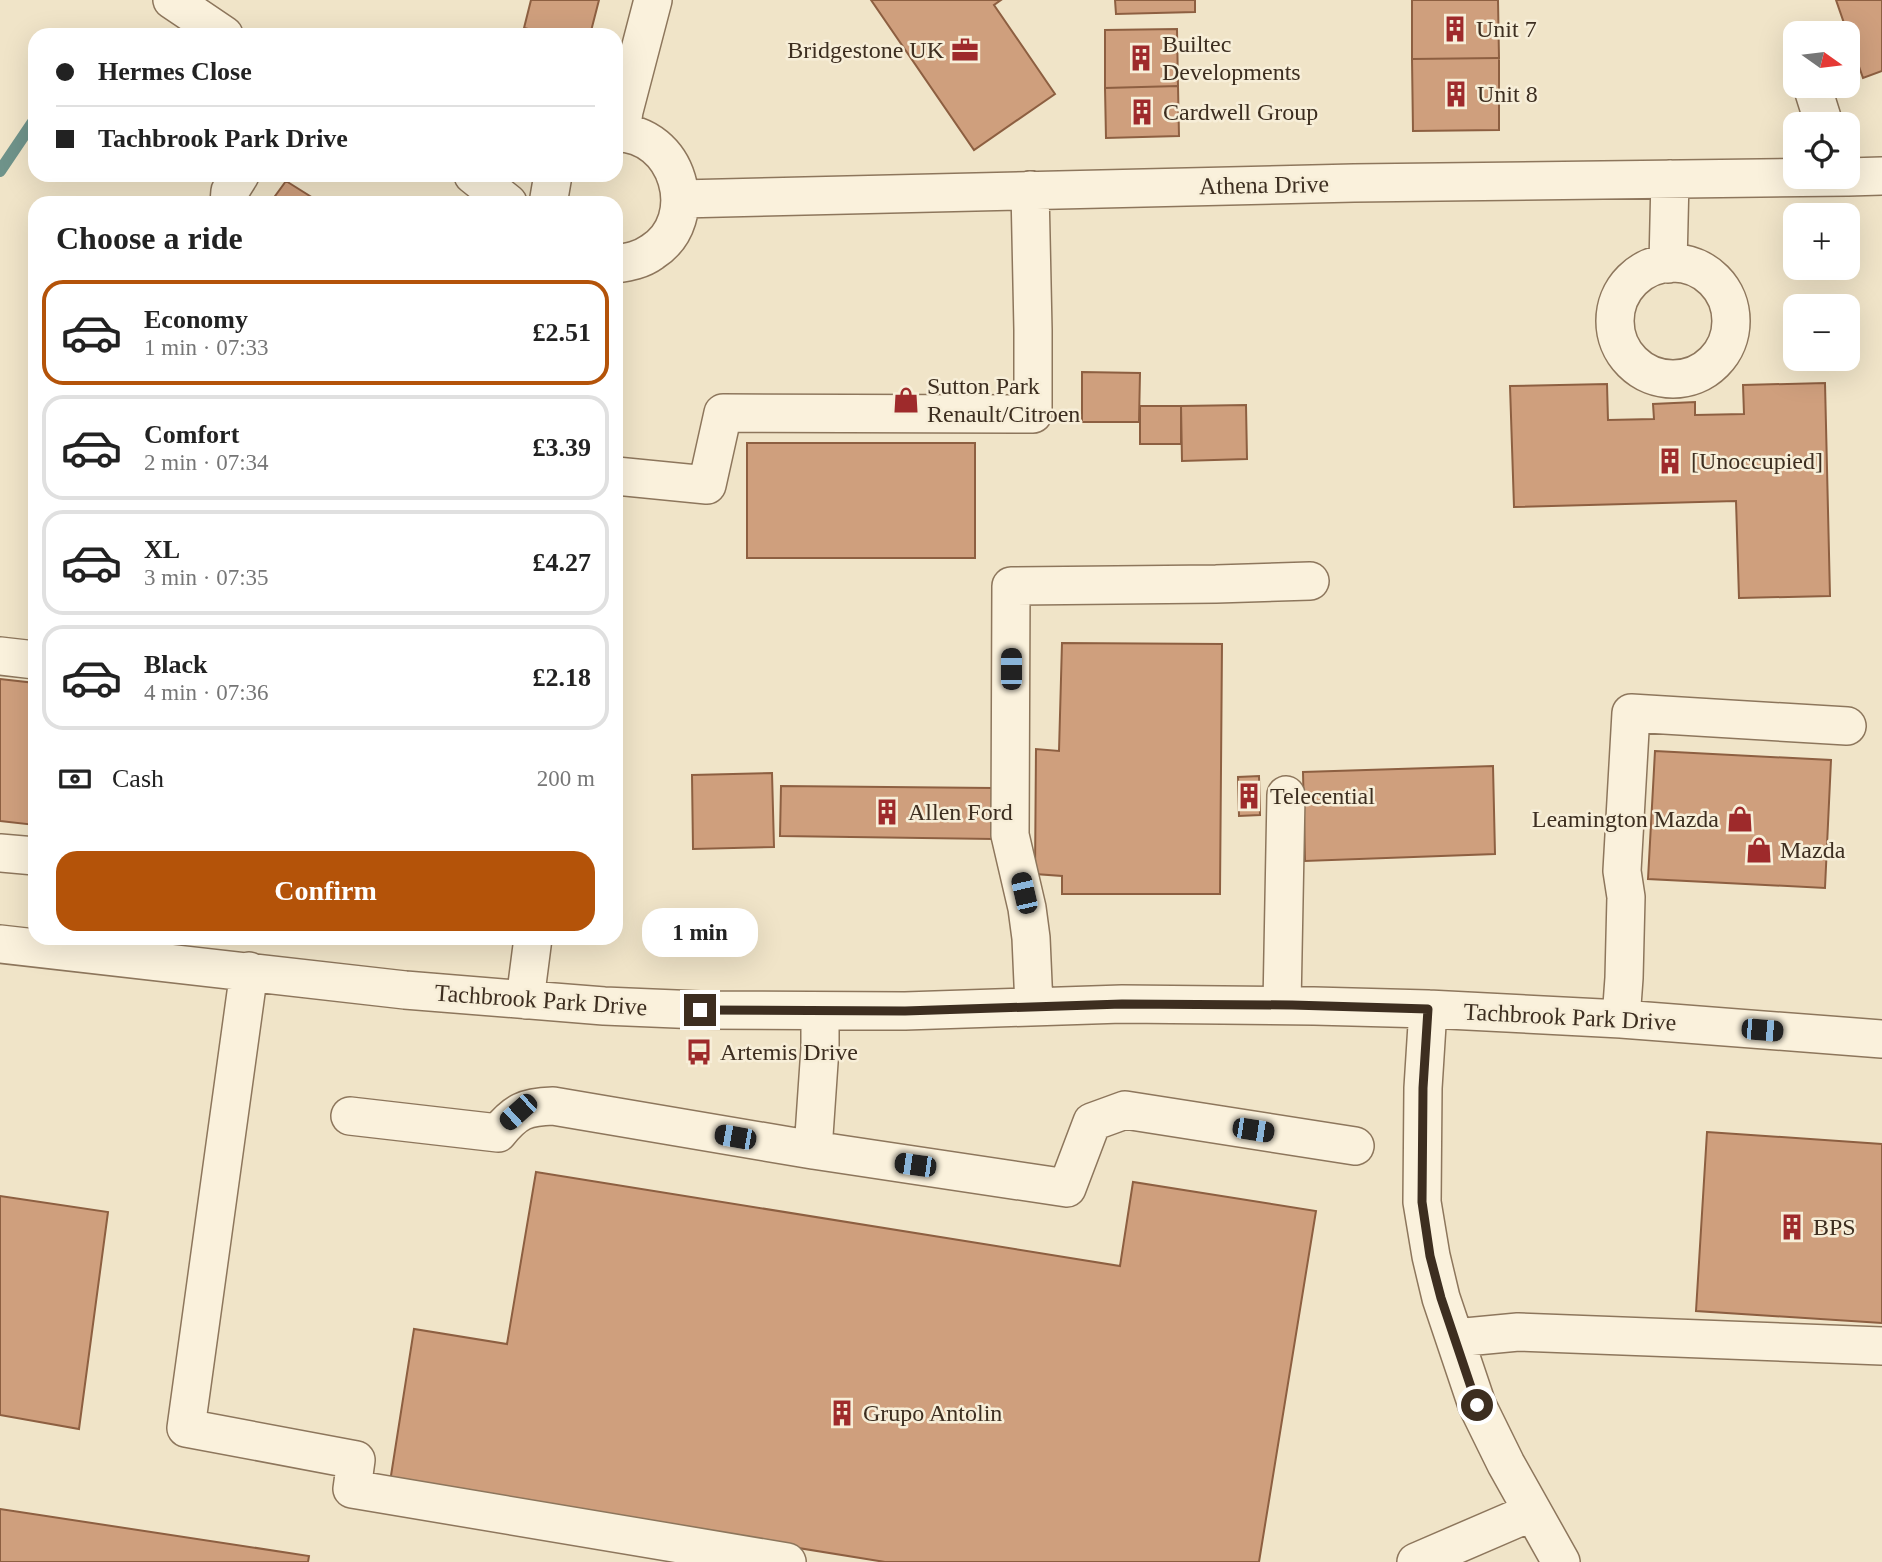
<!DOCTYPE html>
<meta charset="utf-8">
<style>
:root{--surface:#fff;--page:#f6f6f6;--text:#222;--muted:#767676;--line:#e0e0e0;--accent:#b45309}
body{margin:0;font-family:"Times New Roman",serif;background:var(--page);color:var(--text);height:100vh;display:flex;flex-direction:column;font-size:26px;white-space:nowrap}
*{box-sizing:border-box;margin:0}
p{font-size:23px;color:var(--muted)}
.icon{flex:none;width:38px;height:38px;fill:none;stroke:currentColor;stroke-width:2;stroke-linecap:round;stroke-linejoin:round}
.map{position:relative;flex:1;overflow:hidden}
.side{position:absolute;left:28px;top:196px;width:595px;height:749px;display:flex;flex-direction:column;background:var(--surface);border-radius:21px;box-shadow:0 7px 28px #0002}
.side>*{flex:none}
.top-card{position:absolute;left:28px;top:28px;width:595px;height:154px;border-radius:21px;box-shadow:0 7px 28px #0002;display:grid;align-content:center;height:154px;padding:0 28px;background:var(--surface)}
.needle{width:46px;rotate:104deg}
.buttons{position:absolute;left:1783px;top:21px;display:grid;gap:14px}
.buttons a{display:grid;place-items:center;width:77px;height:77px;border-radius:14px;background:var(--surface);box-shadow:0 7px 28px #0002;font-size:35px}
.end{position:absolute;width:32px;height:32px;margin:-16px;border:9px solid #3d2e20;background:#fff;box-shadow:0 0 0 4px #fff}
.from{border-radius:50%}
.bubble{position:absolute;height:49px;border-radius:21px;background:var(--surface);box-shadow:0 7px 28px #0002;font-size:23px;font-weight:700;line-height:49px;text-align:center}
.car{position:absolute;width:21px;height:42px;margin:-21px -10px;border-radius:9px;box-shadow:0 0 5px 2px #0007;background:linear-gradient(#222 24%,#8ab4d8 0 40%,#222 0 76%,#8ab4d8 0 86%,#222 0)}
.top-card b{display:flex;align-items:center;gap:24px;height:66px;font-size:26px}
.top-card b+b{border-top:2px solid var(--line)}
.top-card i{width:18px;height:18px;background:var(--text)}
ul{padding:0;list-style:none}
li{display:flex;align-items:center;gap:21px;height:105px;margin:0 14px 10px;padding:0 14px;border:4px solid var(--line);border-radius:21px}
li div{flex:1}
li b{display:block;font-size:26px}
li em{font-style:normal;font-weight:700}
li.on{border-color:var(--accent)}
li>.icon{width:63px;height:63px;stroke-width:1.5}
h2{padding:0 28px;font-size:32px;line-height:84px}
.pay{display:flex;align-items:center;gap:18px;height:77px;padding:0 28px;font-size:26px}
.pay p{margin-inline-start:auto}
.primary-button{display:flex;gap:14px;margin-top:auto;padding:14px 28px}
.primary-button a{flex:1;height:80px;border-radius:21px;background:var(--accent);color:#fff;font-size:28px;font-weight:700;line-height:80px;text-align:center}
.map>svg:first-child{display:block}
</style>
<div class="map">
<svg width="1882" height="1562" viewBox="0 0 1882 1562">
<rect width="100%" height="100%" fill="#f0e4c8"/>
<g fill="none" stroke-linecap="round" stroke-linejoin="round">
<!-- stream -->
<path stroke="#6f938a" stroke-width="12" d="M0,171L35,119"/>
</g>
<!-- building -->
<path fill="#cf9f7d" stroke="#8d5f41" stroke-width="2" d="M531,0H599L590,35H553L524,28Z
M871,0H1001L994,5L1055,94L974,150Z
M1115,0H1195V12L1116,14Z
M1412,0H1498L1499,58L1412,59Z
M1836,0H1882V71L1863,78Z
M1177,29L1178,86L1105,88V30Z
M1499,58V130L1413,131L1412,59Z
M1178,86L1179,136L1106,138L1105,88Z
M286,181L321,203H270Z
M1082,372L1140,373L1139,422H1082Z
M1825,383L1830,596L1739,598L1736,501L1514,507L1510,386L1607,384L1608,420L1654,419L1653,404L1695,402V415L1744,414L1743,385Z
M1246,405L1247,459L1182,461L1181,406Z
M1140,406H1181V444H1140Z
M747,443H975V558H747Z
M1062,643L1222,644L1220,894H1062V876L1035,874L1036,749L1059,751Z
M0,679L35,683V825L0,821Z
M1655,751L1831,760L1825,888L1648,879Z
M1493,766L1495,854L1305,861L1303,772Z
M772,773L774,847L693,849L692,775Z
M1259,776L1260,815L1239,816L1238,777Z
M781,786L993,788V839L780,836Z
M1707,1132L1882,1144V1323L1696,1311Z
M536,1172L1120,1266L1133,1182L1316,1211L1259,1562H885L390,1482L414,1329L507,1344Z
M0,1196L108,1212L79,1429L0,1415Z
M0,1509L309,1556L308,1562H0Z"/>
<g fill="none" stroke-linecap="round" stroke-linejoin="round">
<!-- minor casing -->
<g stroke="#8d765c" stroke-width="40">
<path id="minor" d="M172,0L224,35
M1812,86L1824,124
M616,133C678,132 704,219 652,252C641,260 629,262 616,264
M621,133L624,111L653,0
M473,175L508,203
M1848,177L1882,176
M681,199L1354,183L1847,177
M229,203L230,191L240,175
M549,203V198L553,175
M1615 321a58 58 0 1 1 116 0a58 58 0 1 1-116 0Z
M1668,264L1670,179
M616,476L707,485L723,413L1033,414V330L1030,190
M0,656L35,660
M0,853L35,856
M0,944L405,990L604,1006L700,1010L905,1011L1122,1004L1314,1006L1428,1009L1621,1019L1882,1039
M249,971L186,1428L356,1460L352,1489L787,1562
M525,1000L533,938
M1282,1005L1286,795
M1034,1006L1031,938L1027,908L1010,835L1011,586L1216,584L1310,581
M1428,1009L1423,1088L1422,1202L1431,1256L1441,1298L1477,1405L1506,1464L1561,1562
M820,1011V1048L813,1150L1067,1188L1092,1122L1125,1110L1355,1146
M1621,1019L1624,978L1626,897L1622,871L1631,713L1847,726
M350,1116L498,1133C516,1111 525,1107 553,1106L813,1150
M1455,1338L1518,1332L1882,1346
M1416,1562L1532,1512"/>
</g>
<!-- minor -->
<use href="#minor" stroke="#faf1dc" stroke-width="37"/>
</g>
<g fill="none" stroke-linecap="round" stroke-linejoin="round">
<!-- route -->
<path stroke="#3d2e20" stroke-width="9" d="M700,1010L905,1011L1122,1004L1292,1005L1428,1009L1423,1088L1422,1202L1430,1256L1441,1298L1477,1405"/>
</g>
<!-- icons -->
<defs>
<g id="building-bare" transform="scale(2.1)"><path d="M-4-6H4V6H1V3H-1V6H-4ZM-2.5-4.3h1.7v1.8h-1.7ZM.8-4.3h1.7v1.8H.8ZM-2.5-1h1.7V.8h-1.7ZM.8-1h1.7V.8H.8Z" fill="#9e2a2b" stroke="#f7eed8" stroke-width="2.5" paint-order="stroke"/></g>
<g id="office-bare" transform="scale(2.1)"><path d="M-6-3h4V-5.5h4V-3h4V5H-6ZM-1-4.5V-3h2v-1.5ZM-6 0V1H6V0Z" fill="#9e2a2b" stroke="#f7eed8" stroke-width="2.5" paint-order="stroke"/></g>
<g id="shop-bare" transform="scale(2.1)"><path d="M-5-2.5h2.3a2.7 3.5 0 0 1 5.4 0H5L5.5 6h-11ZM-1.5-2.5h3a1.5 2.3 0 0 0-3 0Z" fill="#9e2a2b" stroke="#f7eed8" stroke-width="2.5" paint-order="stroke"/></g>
<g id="bus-bare" transform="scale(2.1)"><path d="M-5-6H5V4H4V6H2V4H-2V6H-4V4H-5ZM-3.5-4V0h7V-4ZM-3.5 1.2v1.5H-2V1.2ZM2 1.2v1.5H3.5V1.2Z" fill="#9e2a2b" stroke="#f7eed8" stroke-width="2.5" paint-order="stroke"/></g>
</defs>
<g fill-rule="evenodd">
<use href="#building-bare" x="1455" y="29"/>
<use href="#office-bare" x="965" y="50"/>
<use href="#building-bare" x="1141" y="58"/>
<use href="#building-bare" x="1456" y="94"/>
<use href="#building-bare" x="1142" y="112"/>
<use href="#shop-bare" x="906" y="400"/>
<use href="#building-bare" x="1670" y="461"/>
<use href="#building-bare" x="1249" y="796"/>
<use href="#building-bare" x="887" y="812"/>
<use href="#shop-bare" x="1740" y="819"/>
<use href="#shop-bare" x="1759" y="850"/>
<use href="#bus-bare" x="699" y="1052"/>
<use href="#building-bare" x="1792" y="1227"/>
<use href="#building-bare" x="842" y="1413"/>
</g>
<g text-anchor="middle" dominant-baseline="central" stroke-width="5" stroke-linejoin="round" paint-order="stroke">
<!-- poi labels -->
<g font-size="24" fill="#3d2e20" stroke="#f7eed8" text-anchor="start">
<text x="1476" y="29">Unit 7</text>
<text x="1162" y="44">Builtec<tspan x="1162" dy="28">Developments</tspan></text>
<text x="944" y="50" text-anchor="end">Bridgestone UK</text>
<text x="1477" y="94">Unit 8</text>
<text x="1163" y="112">Cardwell Group</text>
<text x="927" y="386">Sutton Park<tspan x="927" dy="28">Renault/Citroen</tspan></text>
<text x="1691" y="461">[Unoccupied]</text>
<text x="1270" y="796">Telecential</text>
<text x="908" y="812">Allen Ford</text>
<text x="1719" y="819" text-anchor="end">Leamington Mazda</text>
<text x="1780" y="850">Mazda</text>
<text x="720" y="1052">Artemis Drive</text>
<text x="1813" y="1227">BPS</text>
<text x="863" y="1413">Grupo Antolin</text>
</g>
<!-- street labels -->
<g font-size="24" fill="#3d2e20" stroke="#f7eed8">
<text transform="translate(1264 185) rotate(-1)">Athena Drive</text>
<text transform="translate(541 1000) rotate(4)">Tachbrook Park Drive</text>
<text transform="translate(1570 1017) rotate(3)">Tachbrook Park Drive</text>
</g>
</g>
</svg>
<div class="buttons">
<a><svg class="needle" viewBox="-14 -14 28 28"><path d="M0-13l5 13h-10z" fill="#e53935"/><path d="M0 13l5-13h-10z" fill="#767676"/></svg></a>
<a><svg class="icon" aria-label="locate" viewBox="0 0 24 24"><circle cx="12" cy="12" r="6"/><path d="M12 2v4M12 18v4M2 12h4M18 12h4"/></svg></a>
<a>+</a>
<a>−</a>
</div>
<i class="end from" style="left:1477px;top:1405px"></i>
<i class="end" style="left:700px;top:1010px"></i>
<div class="bubble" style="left:642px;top:908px;width:116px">1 min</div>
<i class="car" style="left:1011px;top:669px;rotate:0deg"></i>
<i class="car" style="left:1024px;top:893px;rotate:347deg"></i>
<i class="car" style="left:1762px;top:1030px;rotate:95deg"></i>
<i class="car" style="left:518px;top:1112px;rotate:228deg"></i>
<i class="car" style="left:1253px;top:1130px;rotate:99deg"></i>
<i class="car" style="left:735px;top:1137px;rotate:280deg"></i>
<i class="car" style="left:915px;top:1165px;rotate:278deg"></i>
<div class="top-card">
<b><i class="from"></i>Hermes Close</b>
<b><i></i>Tachbrook Park Drive</b>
</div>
<section class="side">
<h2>Choose a ride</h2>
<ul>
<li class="on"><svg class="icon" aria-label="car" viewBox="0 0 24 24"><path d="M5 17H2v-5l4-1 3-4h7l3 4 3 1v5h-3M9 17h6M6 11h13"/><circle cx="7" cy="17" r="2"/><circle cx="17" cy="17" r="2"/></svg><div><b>Economy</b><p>1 min · 07:33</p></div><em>£2.51</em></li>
<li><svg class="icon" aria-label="car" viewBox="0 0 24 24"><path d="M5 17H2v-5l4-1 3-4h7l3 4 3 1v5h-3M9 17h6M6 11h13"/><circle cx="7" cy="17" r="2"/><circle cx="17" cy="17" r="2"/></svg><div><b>Comfort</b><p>2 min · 07:34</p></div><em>£3.39</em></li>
<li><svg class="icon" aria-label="car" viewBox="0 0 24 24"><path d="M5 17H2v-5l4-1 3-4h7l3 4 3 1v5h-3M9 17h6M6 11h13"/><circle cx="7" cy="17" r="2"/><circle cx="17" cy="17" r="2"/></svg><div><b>XL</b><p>3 min · 07:35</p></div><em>£4.27</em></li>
<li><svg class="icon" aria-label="car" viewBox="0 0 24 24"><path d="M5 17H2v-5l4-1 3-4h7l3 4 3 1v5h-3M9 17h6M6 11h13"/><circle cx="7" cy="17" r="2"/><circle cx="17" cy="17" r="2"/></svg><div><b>Black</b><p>4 min · 07:36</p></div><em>£2.18</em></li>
</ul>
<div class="pay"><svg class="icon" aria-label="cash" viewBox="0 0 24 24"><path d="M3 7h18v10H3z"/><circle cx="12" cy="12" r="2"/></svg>Cash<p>200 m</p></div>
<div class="primary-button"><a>Confirm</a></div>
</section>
</div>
